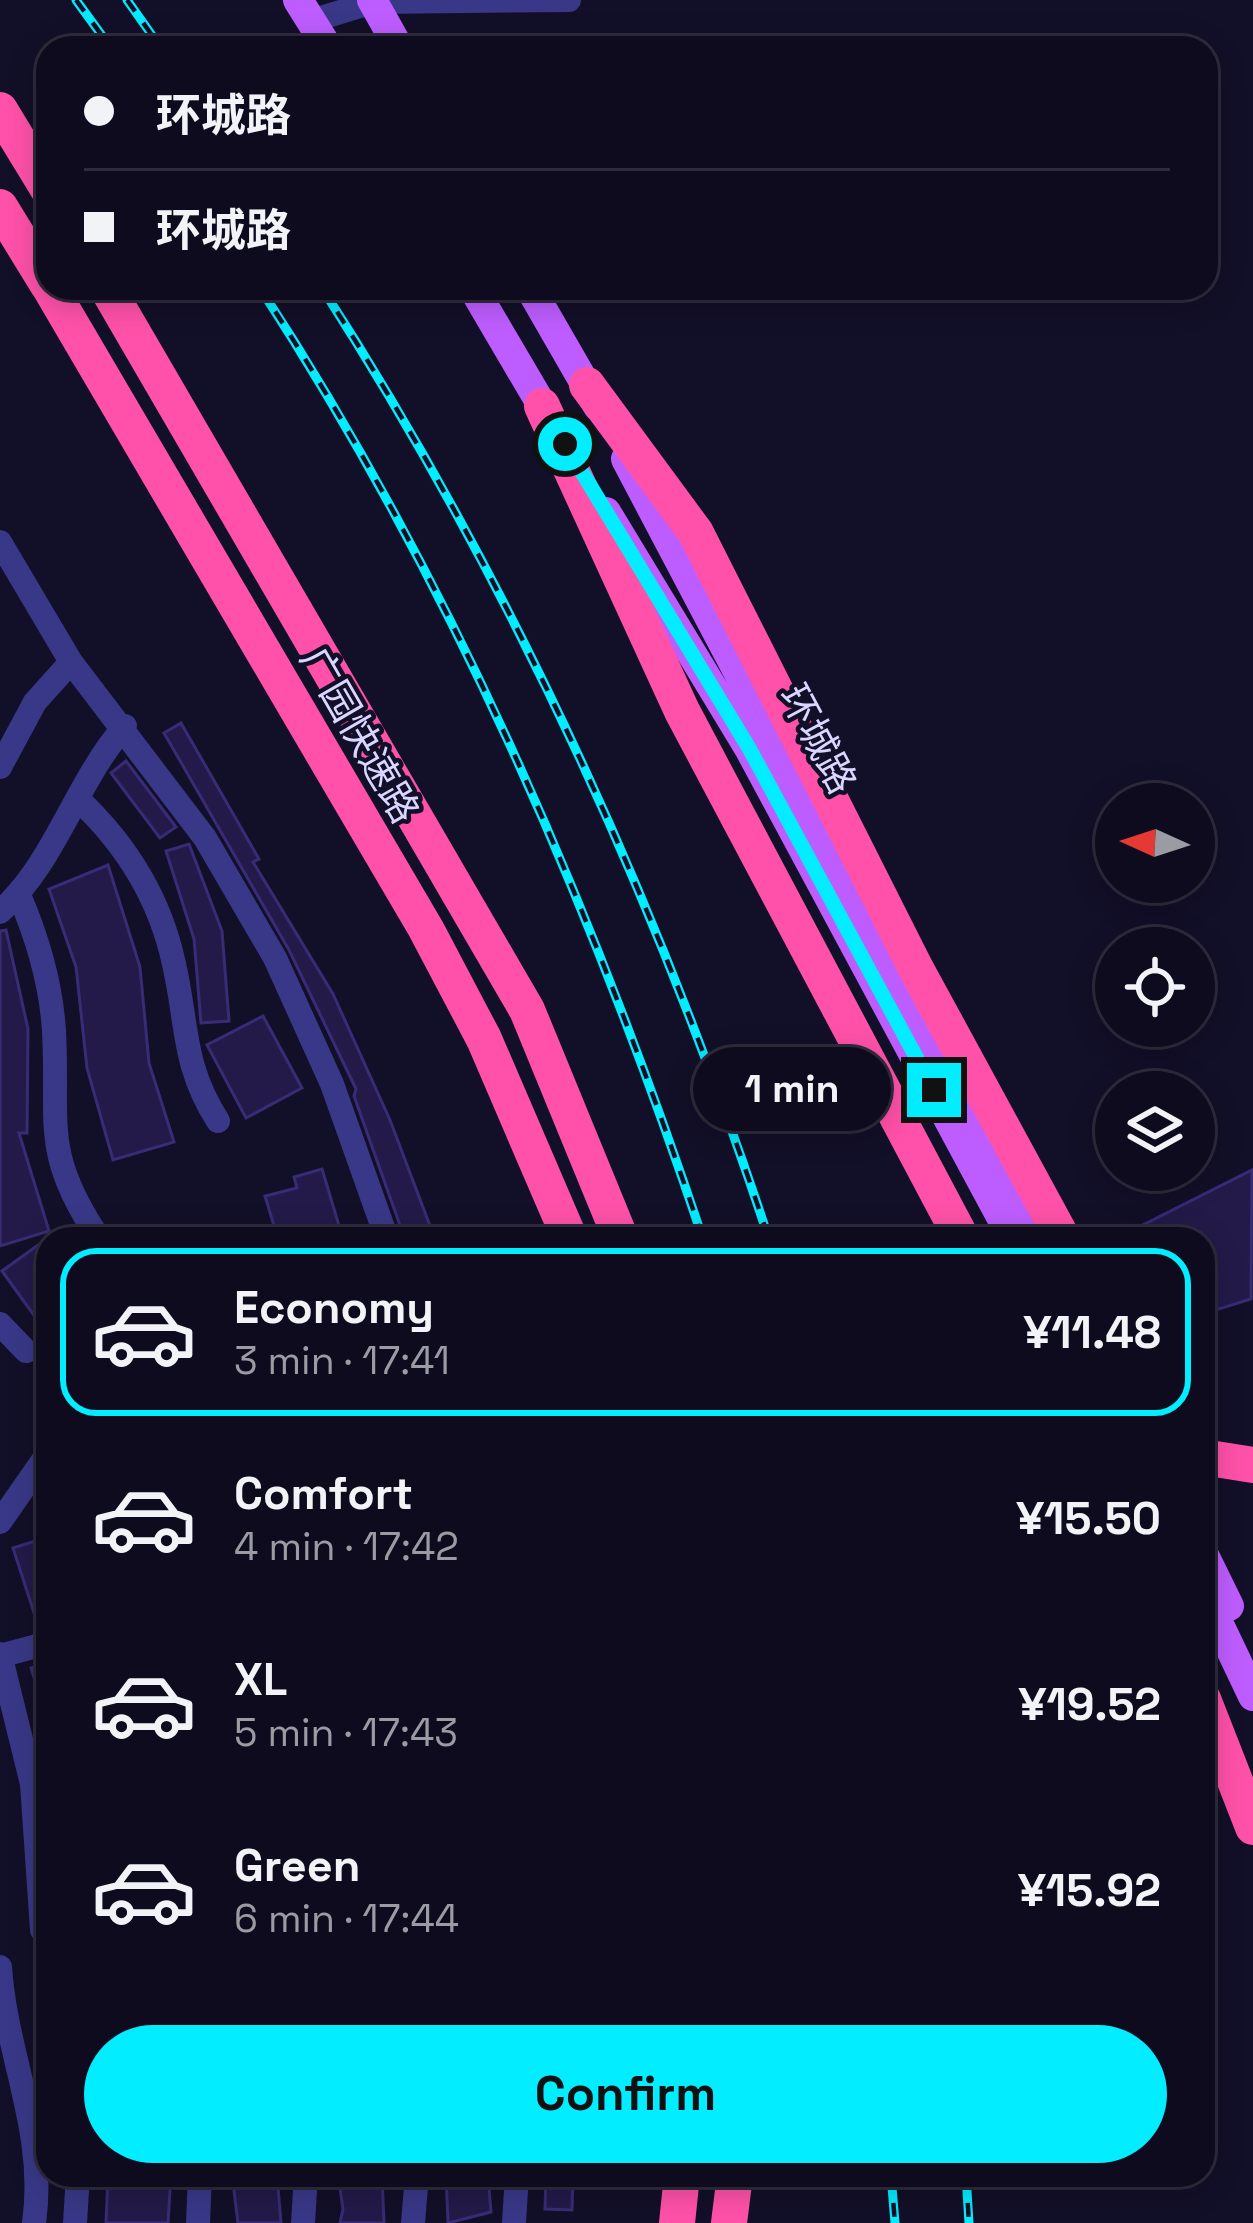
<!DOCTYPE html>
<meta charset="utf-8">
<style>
:root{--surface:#0e0b1e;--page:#1c192b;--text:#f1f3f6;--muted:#9b9ba4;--line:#2e2b3c;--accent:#02edff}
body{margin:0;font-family:"Space Grotesk","Noto Sans SC",sans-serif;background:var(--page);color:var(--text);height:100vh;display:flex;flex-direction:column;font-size:45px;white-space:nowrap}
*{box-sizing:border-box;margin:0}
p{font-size:39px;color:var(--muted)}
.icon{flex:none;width:66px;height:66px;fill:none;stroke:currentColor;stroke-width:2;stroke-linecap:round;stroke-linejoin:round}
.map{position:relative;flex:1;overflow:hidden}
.sheet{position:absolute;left:36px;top:1227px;width:1179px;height:960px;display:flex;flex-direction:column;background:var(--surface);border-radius:36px;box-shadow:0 6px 30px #0003,0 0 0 3px var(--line)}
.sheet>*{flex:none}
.hud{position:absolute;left:36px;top:36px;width:1182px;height:264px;border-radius:36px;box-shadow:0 6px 30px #0003,0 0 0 3px var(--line);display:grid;align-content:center;height:264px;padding:0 48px;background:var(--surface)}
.needle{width:78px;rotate:273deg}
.buttons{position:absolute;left:1095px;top:783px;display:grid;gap:24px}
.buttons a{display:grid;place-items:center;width:120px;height:120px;border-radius:50%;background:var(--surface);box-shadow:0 6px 30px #0003,0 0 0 3px var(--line);font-size:60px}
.end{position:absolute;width:54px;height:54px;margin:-27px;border:15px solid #02edff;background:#111;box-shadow:0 0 0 6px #111}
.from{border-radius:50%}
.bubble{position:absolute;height:84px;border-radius:42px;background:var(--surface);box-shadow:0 6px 30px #0003,0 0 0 3px var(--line);font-size:39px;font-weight:700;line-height:84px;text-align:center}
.hud b{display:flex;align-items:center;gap:42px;height:114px;font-size:45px}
.hud b+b{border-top:3px solid var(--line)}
.hud i{width:30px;height:30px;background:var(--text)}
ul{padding:21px 0 0;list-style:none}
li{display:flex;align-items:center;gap:36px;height:168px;margin:0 24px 18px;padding:0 24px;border:6px solid transparent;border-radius:36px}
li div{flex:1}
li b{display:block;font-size:45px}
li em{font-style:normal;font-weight:700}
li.on{border-color:var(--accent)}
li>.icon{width:108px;height:108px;stroke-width:1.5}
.cta{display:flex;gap:24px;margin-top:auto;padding:24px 48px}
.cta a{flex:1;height:138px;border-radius:72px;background:var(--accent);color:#111;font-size:48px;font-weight:700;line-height:138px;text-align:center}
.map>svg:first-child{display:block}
</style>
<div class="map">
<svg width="1253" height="2223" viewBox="0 0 1253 2223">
<rect width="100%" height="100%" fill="#120f28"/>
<!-- building -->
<path fill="#231a49" stroke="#382c76" stroke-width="3" d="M181,723L259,859L253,862L333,994L390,1120L435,1239H413L409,1229L402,1231L354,1096L356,1089L289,950L164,733Z
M126,761L176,827L160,838L111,773Z
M189,844L222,931L229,1021L201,1023L194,939L166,851Z
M108,865L140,967L149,1063L174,1142L113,1160L87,1068L76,967L49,889Z
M6,930L28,1029L27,1133H19L49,1231L0,1246V931Z
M263,1016L302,1088L246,1118L207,1045Z
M322,1169L343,1239H278L265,1196L297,1188L294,1177Z
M1252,1170L1251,1299L1203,1314V1239H1115Z
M48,1238V1335L2,1271Z
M48,1537V1627L39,1628L13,1548Z
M48,1662V1713H45L31,1668Z
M108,2175H171L168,2223H106Z
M232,2175H277L281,2223H238Z
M338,2175H382L384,2223H340L343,2209Z
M446,2175H488L491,2212L448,2223Z
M546,2175H573L572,2210L545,2209Z"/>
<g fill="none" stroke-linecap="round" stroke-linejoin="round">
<!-- minor -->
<path stroke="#393888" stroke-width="24" d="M311,21L373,2L569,0
M0,542L71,662L205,838L275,958L332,1084L387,1239
M0,767L35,702L71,662
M78,799C127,845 160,898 174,964C188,1025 182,1065 218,1121
M19,895C38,939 51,983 54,1031C59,1124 41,1151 98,1237
M0,912C57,860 75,783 125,726
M0,1324L26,1351
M0,1522L48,1453
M0,1654L32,1784L42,1930
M0,1656L48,1643
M0,1967C6,2056 47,2132 34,2223
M75,2223L78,2175
M198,2223L200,2175
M303,2223L306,2175
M413,2223L417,2175
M514,2223L517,2175"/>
<!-- major -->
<path stroke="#be5dff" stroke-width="30" d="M298,0L328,48
M372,0L399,48
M473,288L553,424
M530,288L598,406
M626,459L1037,1239
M606,512L749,748L1013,1239
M1203,1553L1229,1606
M1203,1591L1253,1696"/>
<!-- highway -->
<path stroke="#ff51a9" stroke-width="36" d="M0,110L48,189
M0,207L48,285
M50,288L426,929L484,1039L570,1239
M107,288L527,1010L621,1239
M587,385L696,533L915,967L1063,1239
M542,406L682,711L962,1239
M1203,1457L1253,1465
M1203,1699L1253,1827
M677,2223L682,2175
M729,2223L735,2175"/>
<!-- rail casing -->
<g stroke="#02edff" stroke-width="9">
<path id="rail" d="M76,0L111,48
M127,0L161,48
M260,288C452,582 592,907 703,1239
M322,288C512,583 659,906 769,1239
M891,2175L895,2223
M966,2175L969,2223"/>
</g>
<!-- rail -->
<use href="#rail" stroke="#120f28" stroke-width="4.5" stroke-dasharray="14" stroke-linecap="butt"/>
</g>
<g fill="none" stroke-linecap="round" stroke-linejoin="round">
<!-- route -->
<path stroke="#02edff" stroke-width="15" d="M565,444L749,748L934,1090"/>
</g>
<g text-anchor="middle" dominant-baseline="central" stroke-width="9" stroke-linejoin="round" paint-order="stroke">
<!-- street labels -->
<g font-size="39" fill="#d9d6ff" stroke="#120f28">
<text transform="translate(360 735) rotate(60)">广园快速路</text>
<text transform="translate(818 739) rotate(62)">环城路</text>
</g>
</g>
</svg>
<div class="buttons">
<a><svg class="needle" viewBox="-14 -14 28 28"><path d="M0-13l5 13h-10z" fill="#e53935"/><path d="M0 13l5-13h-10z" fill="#9b9ba4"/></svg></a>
<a><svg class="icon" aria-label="locate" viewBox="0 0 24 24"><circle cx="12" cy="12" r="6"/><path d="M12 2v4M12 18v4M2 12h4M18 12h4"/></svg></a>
<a><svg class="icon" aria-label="layers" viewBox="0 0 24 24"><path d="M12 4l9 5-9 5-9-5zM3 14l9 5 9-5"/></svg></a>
</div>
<i class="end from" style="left:565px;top:444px"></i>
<i class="end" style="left:934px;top:1090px"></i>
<div class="bubble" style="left:693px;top:1047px;width:198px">1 min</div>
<div class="hud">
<b><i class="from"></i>环城路</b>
<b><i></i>环城路</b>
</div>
<section class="sheet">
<ul>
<li class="on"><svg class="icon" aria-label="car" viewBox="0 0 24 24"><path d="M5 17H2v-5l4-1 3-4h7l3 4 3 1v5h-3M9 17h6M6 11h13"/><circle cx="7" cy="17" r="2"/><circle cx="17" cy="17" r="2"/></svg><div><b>Economy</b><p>3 min · 17:41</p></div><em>¥11.48</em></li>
<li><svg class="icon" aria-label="car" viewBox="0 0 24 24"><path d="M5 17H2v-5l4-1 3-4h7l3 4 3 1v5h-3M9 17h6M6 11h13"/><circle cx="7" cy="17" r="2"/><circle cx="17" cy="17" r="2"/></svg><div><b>Comfort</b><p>4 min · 17:42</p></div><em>¥15.50</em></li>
<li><svg class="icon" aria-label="car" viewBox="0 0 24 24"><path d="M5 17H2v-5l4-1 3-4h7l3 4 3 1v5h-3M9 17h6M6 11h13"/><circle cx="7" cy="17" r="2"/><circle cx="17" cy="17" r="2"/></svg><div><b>XL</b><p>5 min · 17:43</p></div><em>¥19.52</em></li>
<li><svg class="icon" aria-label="car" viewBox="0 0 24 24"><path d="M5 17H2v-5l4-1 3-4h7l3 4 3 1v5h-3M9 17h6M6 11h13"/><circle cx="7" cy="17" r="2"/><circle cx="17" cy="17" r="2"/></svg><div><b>Green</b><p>6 min · 17:44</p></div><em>¥15.92</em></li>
</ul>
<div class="cta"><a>Confirm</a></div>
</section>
</div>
